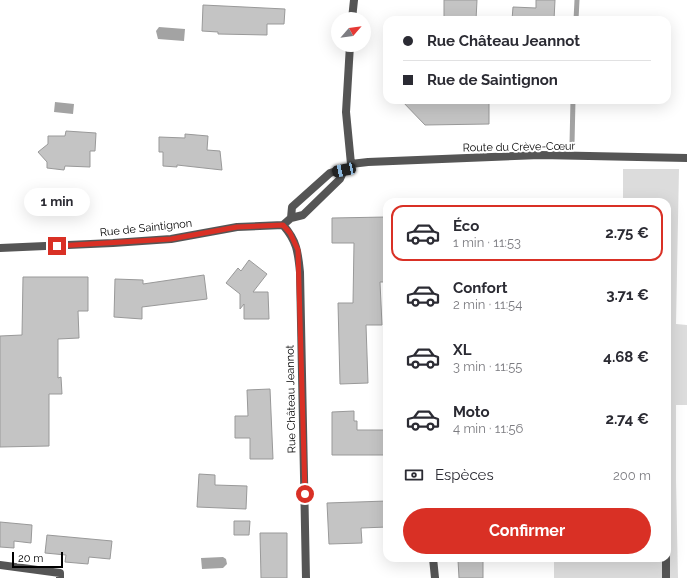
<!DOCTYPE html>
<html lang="fr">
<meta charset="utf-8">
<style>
:root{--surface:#fff;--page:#f2f2f3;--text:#2b2b33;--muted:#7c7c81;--line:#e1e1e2;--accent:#d93025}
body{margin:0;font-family:Raleway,sans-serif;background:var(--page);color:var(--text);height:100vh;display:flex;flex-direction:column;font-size:15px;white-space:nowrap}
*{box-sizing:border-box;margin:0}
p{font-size:13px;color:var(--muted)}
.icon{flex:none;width:22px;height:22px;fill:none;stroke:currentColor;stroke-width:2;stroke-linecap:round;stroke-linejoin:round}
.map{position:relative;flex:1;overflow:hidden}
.drawer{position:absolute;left:383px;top:198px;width:288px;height:364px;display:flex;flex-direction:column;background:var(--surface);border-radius:12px;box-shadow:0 4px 16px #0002}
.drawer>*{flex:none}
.top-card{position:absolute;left:383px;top:16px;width:288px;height:88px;border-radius:12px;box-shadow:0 4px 16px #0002;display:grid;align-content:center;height:88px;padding:0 20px;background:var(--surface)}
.needle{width:26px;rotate:62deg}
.buttons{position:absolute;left:331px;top:12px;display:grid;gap:8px}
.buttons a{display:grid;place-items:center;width:40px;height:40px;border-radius:50%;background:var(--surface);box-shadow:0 4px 16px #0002;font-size:20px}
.scale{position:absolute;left:12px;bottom:10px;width:51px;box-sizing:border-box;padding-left:4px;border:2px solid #000;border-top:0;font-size:11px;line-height:14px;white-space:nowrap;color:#000;-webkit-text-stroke:3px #fff;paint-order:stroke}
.end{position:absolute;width:18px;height:18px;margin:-9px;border:5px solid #d93025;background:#fff;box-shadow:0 0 0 2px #fff}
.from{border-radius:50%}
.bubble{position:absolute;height:28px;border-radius:14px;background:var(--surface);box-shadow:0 4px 16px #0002;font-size:13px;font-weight:700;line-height:28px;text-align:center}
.car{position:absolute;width:12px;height:24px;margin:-12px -6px;border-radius:5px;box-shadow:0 0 3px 1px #0007;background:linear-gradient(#222 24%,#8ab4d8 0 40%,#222 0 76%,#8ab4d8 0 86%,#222 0)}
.top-card b{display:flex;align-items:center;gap:14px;height:38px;font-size:15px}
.top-card b+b{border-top:1px solid var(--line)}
.top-card i{width:10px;height:10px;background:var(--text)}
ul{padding:7px 0 0;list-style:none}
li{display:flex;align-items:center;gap:12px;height:56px;margin:0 8px 6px;padding:0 12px;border:2px solid transparent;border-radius:12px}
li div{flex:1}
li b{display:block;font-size:15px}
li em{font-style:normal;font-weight:700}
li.active{border-color:var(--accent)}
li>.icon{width:36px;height:36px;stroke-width:1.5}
.pay{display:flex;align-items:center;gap:10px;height:44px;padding:0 20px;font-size:15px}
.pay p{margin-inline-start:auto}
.cta{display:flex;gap:8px;margin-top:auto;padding:8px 20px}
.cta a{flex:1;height:46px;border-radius:24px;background:var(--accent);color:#fff;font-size:16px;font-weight:700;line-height:46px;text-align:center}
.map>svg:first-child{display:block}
</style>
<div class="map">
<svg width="687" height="578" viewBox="0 0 687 578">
<rect width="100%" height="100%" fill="#fff"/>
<!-- green -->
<path fill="#dcdcdc" d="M623,169H679L676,324L687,325V405H676V480L678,578H554V558H667V202H623Z"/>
<!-- water -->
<path fill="#a3a3a3" d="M159,27L185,29L184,41L158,39L156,31Z
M55,102L74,104L73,114L54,112Z
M223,557L226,559L227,564L223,568L202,569L201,558Z"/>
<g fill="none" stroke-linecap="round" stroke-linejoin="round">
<!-- stream -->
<path stroke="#a3a3a3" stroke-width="5" d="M576,20L577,0
M572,144L573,100"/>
</g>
<!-- building -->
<path fill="#c4c4c4" stroke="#999" d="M444,0H477L476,20H444Z
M536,0H555L554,20H512L513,7L536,8Z
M203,5L285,9L284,24H267V35L218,34V32L202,31Z
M401,100H489V124L425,125Z
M66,131L96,133L95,151H90V167L65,166L64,170L47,168V162L38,152L48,144V136H65Z
M185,134L208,136L207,150L220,151L222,170L177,165V167L163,166V152H159V137L185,138Z
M387,217V282H380L382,325H366L368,383L340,384L338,303H353L354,243H332V218Z
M249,260L267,274L253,292H268L269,319H244V304L240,309V294L226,283L238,268L241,271Z
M204,275L207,299L142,307V319L114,317L115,279L143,280V284Z
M23,277H88V311H78L79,338L58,339V378L61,377L62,394H49V446L0,447V336L22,335Z
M270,389L273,459H250V438H235V416H248L247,390Z
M354,411V421H357V430H387V455H332V412Z
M199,474L215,475V485L247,486L246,509L197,507Z
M387,501V527L361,528L362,543L329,544L327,503Z
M234,521H250L249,535H234Z
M0,522L32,525L31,543L14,541V548L0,547Z
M260,533H287V578H261Z
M47,535L112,541L110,559L89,557L88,564L65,562L66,555L45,553Z
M483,559V578H459L458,560Z"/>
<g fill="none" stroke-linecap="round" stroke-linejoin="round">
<!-- minor -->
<path stroke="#555" stroke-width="8" d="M352,19L354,0
M350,45L346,112L351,164
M351,164L368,162L540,155L687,158
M291,218L292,207L330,173L346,168
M283,225C297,241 298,252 300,272L306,578
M0,248L113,243L171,239L237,227L283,225L291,218L303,215L340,179L344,170
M433,558L435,578
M666,558V578
M0,565L60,573V578"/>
</g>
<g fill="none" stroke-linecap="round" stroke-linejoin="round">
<!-- route -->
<path stroke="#d93025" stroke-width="5" d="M57,246L171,239L237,227L283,225L290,233L298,250L305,494"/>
</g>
<g text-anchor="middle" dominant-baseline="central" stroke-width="4" stroke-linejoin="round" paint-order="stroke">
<!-- street labels -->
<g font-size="11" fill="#000" stroke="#fff">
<text transform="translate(519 147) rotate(-1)">Route du Crève-Cœur</text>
<text transform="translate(146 228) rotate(-6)">Rue de Saintignon</text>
<text transform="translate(291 399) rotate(-91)">Rue Château Jeannot</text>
</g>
</g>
</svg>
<div class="buttons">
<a><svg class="needle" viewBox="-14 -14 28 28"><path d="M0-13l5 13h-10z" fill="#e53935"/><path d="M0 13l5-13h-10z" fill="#7c7c81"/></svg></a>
</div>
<div class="scale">20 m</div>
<i class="end from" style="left:305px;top:494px"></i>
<i class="end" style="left:57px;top:246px"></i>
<div class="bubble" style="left:24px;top:188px;width:66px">1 min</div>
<i class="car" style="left:344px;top:170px;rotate:258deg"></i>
<div class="top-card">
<b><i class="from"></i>Rue Château Jeannot</b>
<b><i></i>Rue de Saintignon</b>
</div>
<section class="drawer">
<ul>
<li class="active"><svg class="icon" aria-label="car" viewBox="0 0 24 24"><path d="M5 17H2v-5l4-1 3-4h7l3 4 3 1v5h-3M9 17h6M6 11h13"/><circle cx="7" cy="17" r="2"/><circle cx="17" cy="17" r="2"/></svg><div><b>Éco</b><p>1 min · 11:53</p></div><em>2.75 €</em></li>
<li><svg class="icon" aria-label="car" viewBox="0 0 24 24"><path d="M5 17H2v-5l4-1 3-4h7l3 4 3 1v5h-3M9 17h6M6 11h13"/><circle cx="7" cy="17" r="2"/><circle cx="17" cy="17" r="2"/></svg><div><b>Confort</b><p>2 min · 11:54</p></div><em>3.71 €</em></li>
<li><svg class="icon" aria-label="car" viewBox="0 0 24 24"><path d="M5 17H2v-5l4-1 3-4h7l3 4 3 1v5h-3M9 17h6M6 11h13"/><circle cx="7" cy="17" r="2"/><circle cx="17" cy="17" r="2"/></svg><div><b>XL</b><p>3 min · 11:55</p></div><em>4.68 €</em></li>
<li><svg class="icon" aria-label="car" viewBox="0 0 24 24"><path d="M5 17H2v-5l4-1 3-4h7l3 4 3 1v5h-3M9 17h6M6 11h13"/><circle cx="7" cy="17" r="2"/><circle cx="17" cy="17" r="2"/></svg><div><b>Moto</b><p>4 min · 11:56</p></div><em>2.74 €</em></li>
</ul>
<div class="pay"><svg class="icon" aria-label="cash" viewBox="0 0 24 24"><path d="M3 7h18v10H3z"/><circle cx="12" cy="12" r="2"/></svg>Espèces<p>200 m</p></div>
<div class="cta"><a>Confirmer</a></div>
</section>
</div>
